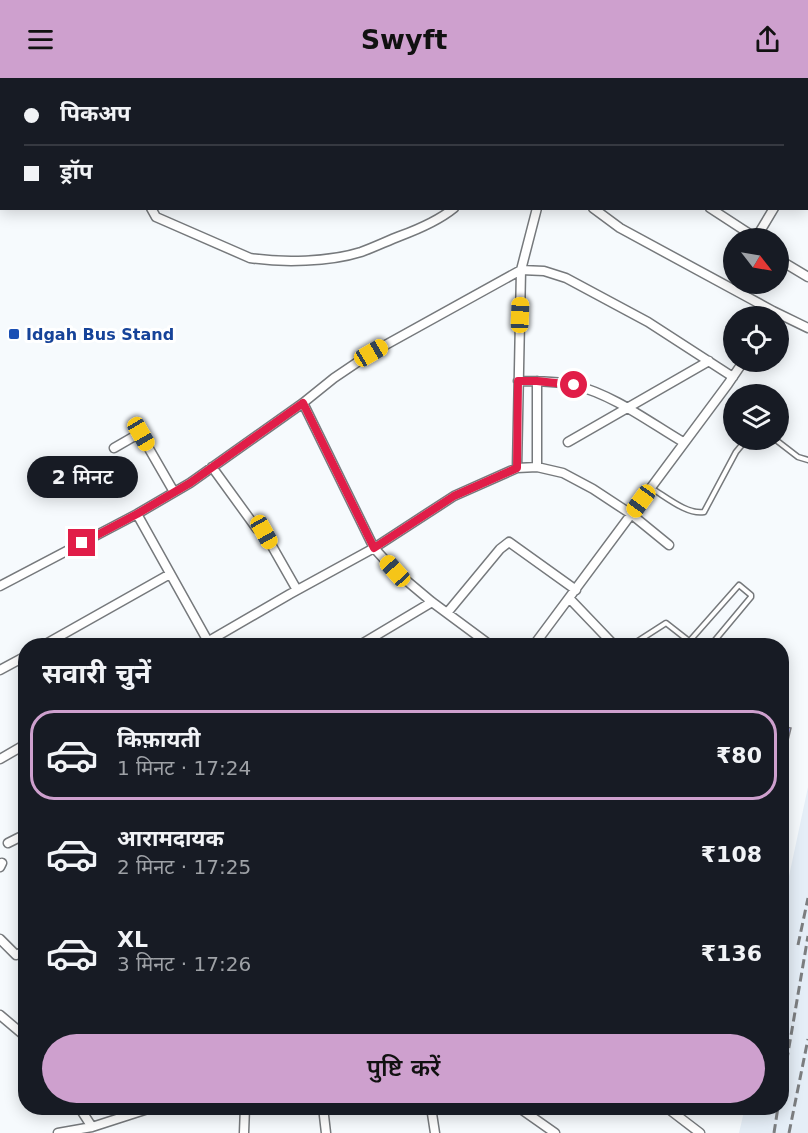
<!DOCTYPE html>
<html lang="hi">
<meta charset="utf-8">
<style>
:root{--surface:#171b24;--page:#20242c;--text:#f1f3f6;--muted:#9ea1a6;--line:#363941;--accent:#cea0ce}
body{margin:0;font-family:"DejaVu Sans","Noto Sans Devanagari",sans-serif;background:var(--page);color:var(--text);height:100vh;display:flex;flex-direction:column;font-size:22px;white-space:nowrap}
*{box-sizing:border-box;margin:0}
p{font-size:20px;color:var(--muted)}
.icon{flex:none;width:33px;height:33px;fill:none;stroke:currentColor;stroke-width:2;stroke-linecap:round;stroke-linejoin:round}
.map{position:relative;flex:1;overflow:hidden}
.drawer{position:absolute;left:18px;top:560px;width:771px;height:477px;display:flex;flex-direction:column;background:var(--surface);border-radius:24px;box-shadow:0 3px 15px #0003}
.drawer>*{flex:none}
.guide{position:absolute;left:0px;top:0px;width:808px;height:132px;box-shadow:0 3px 15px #0003;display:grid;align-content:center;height:132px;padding:0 24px;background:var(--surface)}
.needle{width:39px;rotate:121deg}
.fabs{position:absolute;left:723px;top:150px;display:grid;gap:12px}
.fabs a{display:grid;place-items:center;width:66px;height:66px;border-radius:50%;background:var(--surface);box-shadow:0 3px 15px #0003;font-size:30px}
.end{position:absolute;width:27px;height:27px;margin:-14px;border:8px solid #e11d48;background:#fff;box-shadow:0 0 0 3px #fff}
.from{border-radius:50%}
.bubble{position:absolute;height:42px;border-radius:21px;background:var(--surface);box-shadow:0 3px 15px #0003;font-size:20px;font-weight:600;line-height:42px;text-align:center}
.car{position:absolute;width:18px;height:36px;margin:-18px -9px;border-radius:8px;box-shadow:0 0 4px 2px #0007;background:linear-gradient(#f5c518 24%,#345 0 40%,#f5c518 0 76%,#345 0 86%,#f5c518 0)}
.guide b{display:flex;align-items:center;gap:21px;height:57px;font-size:22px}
.guide b+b{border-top:2px solid var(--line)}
.guide i{width:15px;height:15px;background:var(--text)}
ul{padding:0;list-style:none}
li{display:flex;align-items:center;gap:18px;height:90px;margin:0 12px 9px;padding:0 12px;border:3px solid transparent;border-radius:24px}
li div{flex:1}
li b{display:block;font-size:22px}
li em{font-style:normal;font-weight:600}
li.active{border-color:var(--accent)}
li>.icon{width:54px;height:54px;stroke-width:1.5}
h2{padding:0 24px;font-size:27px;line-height:72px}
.button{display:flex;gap:12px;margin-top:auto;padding:12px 24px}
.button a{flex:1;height:69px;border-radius:36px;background:var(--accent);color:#111;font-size:24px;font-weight:600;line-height:69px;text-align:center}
header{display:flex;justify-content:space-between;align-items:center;height:78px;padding:0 24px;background:var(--accent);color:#111;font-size:27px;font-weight:600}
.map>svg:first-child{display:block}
</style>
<header><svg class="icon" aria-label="menu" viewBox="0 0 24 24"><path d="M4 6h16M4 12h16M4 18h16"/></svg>Swyft<svg class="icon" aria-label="share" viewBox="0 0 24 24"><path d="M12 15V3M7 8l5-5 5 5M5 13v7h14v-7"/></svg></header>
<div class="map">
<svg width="808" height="1055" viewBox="0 0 808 1055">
<rect width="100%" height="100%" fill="#f6fafd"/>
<!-- built -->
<path fill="#e5eef7" d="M808,709V1055H739L745,1029H782V831Z"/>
<!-- building -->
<path fill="#afb2f9" stroke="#838387" stroke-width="1.5" d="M782,648L791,650L782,687Z"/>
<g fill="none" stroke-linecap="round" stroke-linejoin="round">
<!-- lane casing -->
<g stroke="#76797c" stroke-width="7">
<path id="lane" d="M0,120H2
M776,362L798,379L808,382
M651,410C665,418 687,437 704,434L736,374L746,362
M638,563L666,545L689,563
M686,567L739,507L751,517V519L711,567"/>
</g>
<!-- street casing -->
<g stroke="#76797c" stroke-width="11">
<path id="street" d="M659,0L660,2
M717,0L718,2
M239,2V0
M366,2V0
M458,2L459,0
M556,2L557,0
M807,80H808
M151,130L156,139L250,180C283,185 329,184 361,174C375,169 387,163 400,158C419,151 438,143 454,130
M593,130L620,150L773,233L770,238
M710,130L756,160L774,130
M778,181L808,199
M773,233L808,250
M518,303C537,303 556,303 574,307C614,317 649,344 683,364
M537,303V389
M303,325L374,470L395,493L432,524L490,567
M568,364L709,283
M114,370L140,355L174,414
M212,389L257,451L264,454L297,512
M517,390L521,192L537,130
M137,436L210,567
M0,508L137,436L190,405L303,325L334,300L371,275L521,192L544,193L566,200L648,244L733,299
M569,520L614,567
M447,535L500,471L509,464L576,512
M44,567L170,496
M202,567L290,516L374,470L454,418L517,390L537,389L563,395L593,411L631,436L669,467
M360,567L432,524
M534,567L728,306L743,284
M0,592L26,578
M0,681L26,666
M8,765L26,756
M0,789L2,785
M0,861L16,877L23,874L26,876
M0,937L26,959
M79,1029L92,1049
M323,1029L326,1055
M431,1029L435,1055
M518,1029L555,1055
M666,1029L700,1055
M58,1055L92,1049L154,1029
M244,1055L245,1029"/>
</g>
<!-- secondary casing -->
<g stroke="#76797c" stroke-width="15">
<path id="secondary" d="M728,2L732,0
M0,81L2,82"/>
</g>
<!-- primary casing -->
<g stroke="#856c44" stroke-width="16">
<path id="primary" d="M10,2V0
M0,40L2,34"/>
</g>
<!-- lane -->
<use href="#lane" stroke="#fff" stroke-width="4"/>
<!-- street -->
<use href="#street" stroke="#fff" stroke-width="8"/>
<!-- secondary -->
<use href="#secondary" stroke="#fff" stroke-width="12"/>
<!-- primary -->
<use href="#primary" stroke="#d2ba95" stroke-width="14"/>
<!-- rail -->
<path stroke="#7c7e80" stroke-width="3" stroke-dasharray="9 4.5" stroke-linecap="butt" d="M798,867L808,820
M782,1010L808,858
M774,1055L778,1029
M789,1055L808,961"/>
</g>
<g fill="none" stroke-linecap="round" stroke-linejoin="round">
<!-- route -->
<path stroke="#e11d48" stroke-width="8" d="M82,465L137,436L190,405L303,325L374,470L454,418L517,390L518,303H537L574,307"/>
</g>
<!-- markers -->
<rect fill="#1a4fb4" stroke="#fff" stroke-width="2" x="8" y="250" width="12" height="12" rx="3"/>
<g text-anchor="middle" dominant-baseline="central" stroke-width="6" stroke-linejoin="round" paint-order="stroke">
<!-- transit labels -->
<g font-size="16" font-weight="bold" fill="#164399" stroke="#fff" text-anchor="start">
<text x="26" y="256">Idgah Bus Stand</text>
</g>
</g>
</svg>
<div class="fabs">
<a><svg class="needle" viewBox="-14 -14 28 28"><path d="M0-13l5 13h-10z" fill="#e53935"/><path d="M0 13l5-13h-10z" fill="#9ea1a6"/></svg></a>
<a><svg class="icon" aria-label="locate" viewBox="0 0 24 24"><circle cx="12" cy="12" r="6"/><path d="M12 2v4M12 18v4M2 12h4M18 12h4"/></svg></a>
<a><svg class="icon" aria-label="layers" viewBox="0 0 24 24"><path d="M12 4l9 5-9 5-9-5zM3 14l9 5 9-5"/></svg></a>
</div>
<i class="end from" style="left:574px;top:307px"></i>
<i class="end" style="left:82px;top:465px"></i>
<div class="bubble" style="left:27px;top:378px;width:111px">2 मिनट</div>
<i class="car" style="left:520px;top:237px;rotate:2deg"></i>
<i class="car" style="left:371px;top:275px;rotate:60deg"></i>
<i class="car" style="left:141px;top:356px;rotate:150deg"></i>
<i class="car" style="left:641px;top:423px;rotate:216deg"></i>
<i class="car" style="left:264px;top:454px;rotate:151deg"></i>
<i class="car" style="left:395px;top:493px;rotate:318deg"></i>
<div class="guide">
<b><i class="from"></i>पिकअप</b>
<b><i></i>ड्रॉप</b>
</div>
<section class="drawer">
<h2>सवारी चुनें</h2>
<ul>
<li class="active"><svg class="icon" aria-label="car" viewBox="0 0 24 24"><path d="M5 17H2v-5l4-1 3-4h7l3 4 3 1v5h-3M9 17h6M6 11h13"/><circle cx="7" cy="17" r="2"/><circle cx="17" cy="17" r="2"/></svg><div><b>किफ़ायती</b><p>1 मिनट · 17:24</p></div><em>₹80</em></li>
<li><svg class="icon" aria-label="car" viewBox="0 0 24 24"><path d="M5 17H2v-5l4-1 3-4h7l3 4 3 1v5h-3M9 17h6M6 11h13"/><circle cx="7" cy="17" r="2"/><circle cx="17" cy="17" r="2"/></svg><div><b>आरामदायक</b><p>2 मिनट · 17:25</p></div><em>₹108</em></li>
<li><svg class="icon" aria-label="car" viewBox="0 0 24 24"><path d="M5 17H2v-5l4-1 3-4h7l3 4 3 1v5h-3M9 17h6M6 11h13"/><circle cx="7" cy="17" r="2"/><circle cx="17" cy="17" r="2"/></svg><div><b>XL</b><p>3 मिनट · 17:26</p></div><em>₹136</em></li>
</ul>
<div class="button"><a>पुष्टि करें</a></div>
</section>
</div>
